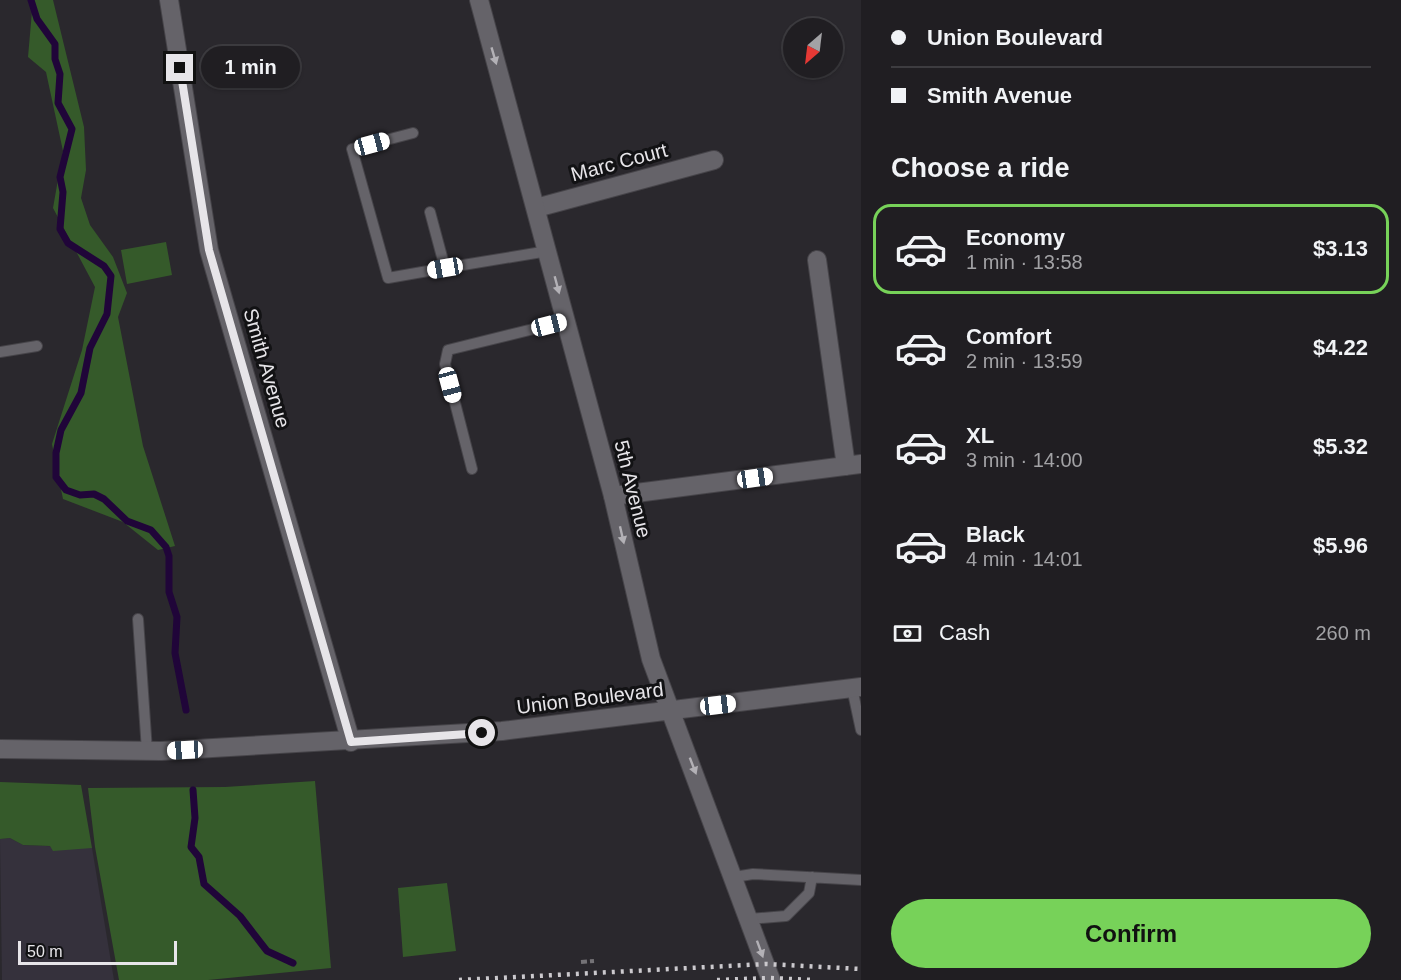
<!DOCTYPE html>
<meta charset="utf-8">
<style>
:root{--surface:#201e22;--page:#2d2b2f;--text:#f1f3f6;--muted:#a2a2a5;--line:#3d3c40;--accent:#77d259}
body{margin:0;font-family:Helvetica,sans-serif;background:var(--page);color:var(--text);height:100vh;display:flex;flex-direction:column;font-size:22px;white-space:nowrap}
*{box-sizing:border-box;margin:0}
p{font-size:20px;color:var(--muted)}
.icon{flex:none;width:33px;height:33px;fill:none;stroke:currentColor;stroke-width:2;stroke-linecap:round;stroke-linejoin:round}
.map{position:relative;flex:1;overflow:hidden}
.drawer{display:flex;flex-direction:column;background:var(--surface);width:540px}
.drawer>*{flex:none}
.guide{display:grid;align-content:center;height:132px;padding:0 30px;background:var(--surface)}
.needle{width:39px;rotate:208deg}
.controls{position:absolute;left:783px;top:18px;display:grid;gap:12px}
.controls a{display:grid;place-items:center;width:60px;height:60px;border-radius:50%;background:var(--surface);box-shadow:0 2px 4px #0004,0 0 0 2px var(--line);font-size:30px}
.scale{position:absolute;left:18px;bottom:15px;width:159px;box-sizing:border-box;padding-left:6px;border:3px solid #e7e5e9;border-top:0;font-size:16px;line-height:21px;white-space:nowrap;color:#e7e5e9;-webkit-text-stroke:4px #121214;paint-order:stroke}
.end{position:absolute;width:27px;height:27px;margin:-14px;border:8px solid #e7e5e9;background:#111;box-shadow:0 0 0 3px #111}
.from{border-radius:50%}
.bubble{position:absolute;height:42px;border-radius:21px;background:var(--surface);box-shadow:0 2px 4px #0004,0 0 0 2px var(--line);font-size:20px;font-weight:700;line-height:42px;text-align:center}
.car{position:absolute;width:18px;height:36px;margin:-18px -9px;border-radius:8px;box-shadow:0 0 4px 2px #0007;background:linear-gradient(#fff 24%,#345 0 40%,#fff 0 76%,#345 0 86%,#fff 0)}
.guide b{display:flex;align-items:center;gap:21px;height:57px;font-size:22px}
.guide b+b{border-top:2px solid var(--line)}
.guide i{width:15px;height:15px;background:var(--text)}
ul{padding:0;list-style:none}
li{display:flex;align-items:center;gap:18px;height:90px;margin:0 12px 9px;padding:0 18px;border:3px solid transparent;border-radius:18px}
li div{flex:1}
li b{display:block;font-size:22px}
li em{font-style:normal;font-weight:700}
li.on{border-color:var(--accent)}
li>.icon{width:54px;height:54px;stroke-width:1.5}
h2{padding:0 30px;font-size:27px;line-height:72px}
.pay{display:flex;align-items:center;gap:15px;height:66px;padding:0 30px;font-size:22px}
.pay p{margin-inline-start:auto}
.cta{display:flex;gap:12px;margin-top:auto;padding:12px 30px}
.cta a{flex:1;height:69px;border-radius:36px;background:var(--accent);color:#111;font-size:24px;font-weight:700;line-height:69px;text-align:center}
main{display:flex;flex:1;min-height:0}
.map>svg:first-child{display:block}
</style>
<main>
<div class="map">
<svg width="861" height="980" viewBox="0 0 861 980">
<rect width="100%" height="100%" fill="#2a282d"/>
<!-- built -->
<path fill="#35313c" d="M10,838L23,845L92,848L114,980H2L0,839Z"/>
<!-- green -->
<path fill="#355a2a" d="M33,0H53L84,127L86,170L81,198L90,225L113,257L127,293L118,317L143,446L175,546L158,550L123,522L63,499L52,444L82,350L95,287L53,208L63,151L46,72L28,57Z
M166,242L172,275L127,284L121,250Z
M315,781L331,968L208,980H119L95,847L88,788L225,787Z
M0,782L81,785L92,848L53,851L50,846L23,845L10,838L0,839Z
M447,883L456,951L403,957L398,888Z"/>
<g fill="none" stroke-linecap="round" stroke-linejoin="round">
<!-- stream -->
<path stroke="#200539" stroke-width="7" d="M31,0L37,19L55,44V59L60,74L58,103L72,129L60,177L63,192L60,229L68,243L104,266L111,276L107,314L90,348L81,393L61,430L56,453V477L66,490L80,495L94,494L104,499L127,521L151,530L166,547L169,556V592L177,617L175,653L186,710
M193,790L195,818L191,847L199,857L204,884L240,916L267,951L293,963"/>
<!-- lane casing -->
<g stroke="#464449" stroke-width="12">
<path id="lane" d="M413,133L352,149L388,278L445,268
M430,212L445,268L548,251
M0,352L37,346
M472,469L445,364L448,350L566,321
M138,619L147,751
M852,688L861,730
M734,877L753,874L861,880
M749,919L786,916L809,893L812,877"/>
</g>
<!-- street casing -->
<g stroke="#464449" stroke-width="20">
<path id="street" d="M169,0L209,250L351,742
M536,208L714,160
M817,260L846,466
M613,496L861,464"/>
</g>
<!-- secondary casing -->
<g stroke="#464449" stroke-width="20">
<path id="secondary" d="M479,0L613,496L651,659L771,980
M0,749L161,751L502,731L861,687"/>
</g>
<!-- path -->
<path stroke="#747276" stroke-width="4" stroke-dasharray="6 3" stroke-linecap="butt" d="M581,962L594,961"/>
<!-- lane -->
<use href="#lane" stroke="#656369" stroke-width="10"/>
<!-- street -->
<use href="#street" stroke="#656369" stroke-width="18"/>
<!-- secondary -->
<use href="#secondary" stroke="#656369" stroke-width="18"/>
<!-- rail -->
<path stroke="#cbc9cd" stroke-width="4.5" stroke-dasharray="3 6" stroke-linecap="butt" d="M459,980L766,964L861,969
M717,980L770,978L813,980"/>
</g>
<!-- one-way arrows -->
<defs><path id="oneway-solid" d="M-6-.8H1V-3.2L6.5 0L1 3.2V.8H-6Z" transform="scale(1.5)"/></defs>
<g fill="#b3b1b6">
<use href="#oneway-solid" transform="translate(494 56) rotate(74)"/>
<use href="#oneway-solid" transform="translate(557 285) rotate(75)"/>
<use href="#oneway-solid" transform="translate(622 535) rotate(77)"/>
<use href="#oneway-solid" transform="translate(693 766) rotate(69)"/>
<use href="#oneway-solid" transform="translate(760 949) rotate(70)"/>
</g>
<g fill="none" stroke-linecap="round" stroke-linejoin="round">
<!-- route -->
<path stroke="#e7e5e9" stroke-width="8" d="M180,68L209,250L351,742L482,733"/>
</g>
<g text-anchor="middle" dominant-baseline="central" stroke-width="6" stroke-linejoin="round" paint-order="stroke">
<!-- street labels -->
<g font-size="20" fill="#e7e5e9" stroke="#121214">
<text transform="translate(619 162) rotate(-15)">Marc Court</text>
<text transform="translate(267 368) rotate(74)">Smith Avenue</text>
<text transform="translate(633 489) rotate(76)">5th Avenue</text>
<text transform="translate(590 698) rotate(-7)">Union Boulevard</text>
</g>
</g>
</svg>
<div class="controls">
<a><svg class="needle" viewBox="-14 -14 28 28"><path d="M0-13l5 13h-10z" fill="#e53935"/><path d="M0 13l5-13h-10z" fill="#a2a2a5"/></svg></a>
</div>
<div class="scale">50 m</div>
<i class="end from" style="left:482px;top:733px"></i>
<i class="end" style="left:180px;top:68px"></i>
<div class="bubble" style="left:201px;top:46px;width:99px">1 min</div>
<i class="car" style="left:372px;top:144px;rotate:75deg"></i>
<i class="car" style="left:445px;top:268px;rotate:260deg"></i>
<i class="car" style="left:549px;top:325px;rotate:76deg"></i>
<i class="car" style="left:450px;top:385px;rotate:165deg"></i>
<i class="car" style="left:755px;top:478px;rotate:82deg"></i>
<i class="car" style="left:718px;top:705px;rotate:83deg"></i>
<i class="car" style="left:185px;top:750px;rotate:267deg"></i>
</div>
<section class="drawer">
<div class="guide">
<b><i class="from"></i>Union Boulevard</b>
<b><i></i>Smith Avenue</b>
</div>
<h2>Choose a ride</h2>
<ul>
<li class="on"><svg class="icon" aria-label="car" viewBox="0 0 24 24"><path d="M5 17H2v-5l4-1 3-4h7l3 4 3 1v5h-3M9 17h6M6 11h13"/><circle cx="7" cy="17" r="2"/><circle cx="17" cy="17" r="2"/></svg><div><b>Economy</b><p>1 min · 13:58</p></div><em>$3.13</em></li>
<li><svg class="icon" aria-label="car" viewBox="0 0 24 24"><path d="M5 17H2v-5l4-1 3-4h7l3 4 3 1v5h-3M9 17h6M6 11h13"/><circle cx="7" cy="17" r="2"/><circle cx="17" cy="17" r="2"/></svg><div><b>Comfort</b><p>2 min · 13:59</p></div><em>$4.22</em></li>
<li><svg class="icon" aria-label="car" viewBox="0 0 24 24"><path d="M5 17H2v-5l4-1 3-4h7l3 4 3 1v5h-3M9 17h6M6 11h13"/><circle cx="7" cy="17" r="2"/><circle cx="17" cy="17" r="2"/></svg><div><b>XL</b><p>3 min · 14:00</p></div><em>$5.32</em></li>
<li><svg class="icon" aria-label="car" viewBox="0 0 24 24"><path d="M5 17H2v-5l4-1 3-4h7l3 4 3 1v5h-3M9 17h6M6 11h13"/><circle cx="7" cy="17" r="2"/><circle cx="17" cy="17" r="2"/></svg><div><b>Black</b><p>4 min · 14:01</p></div><em>$5.96</em></li>
</ul>
<div class="pay"><svg class="icon" aria-label="cash" viewBox="0 0 24 24"><path d="M3 7h18v10H3z"/><circle cx="12" cy="12" r="2"/></svg>Cash<p>260 m</p></div>
<div class="cta"><a>Confirm</a></div>
</section>
</main>
